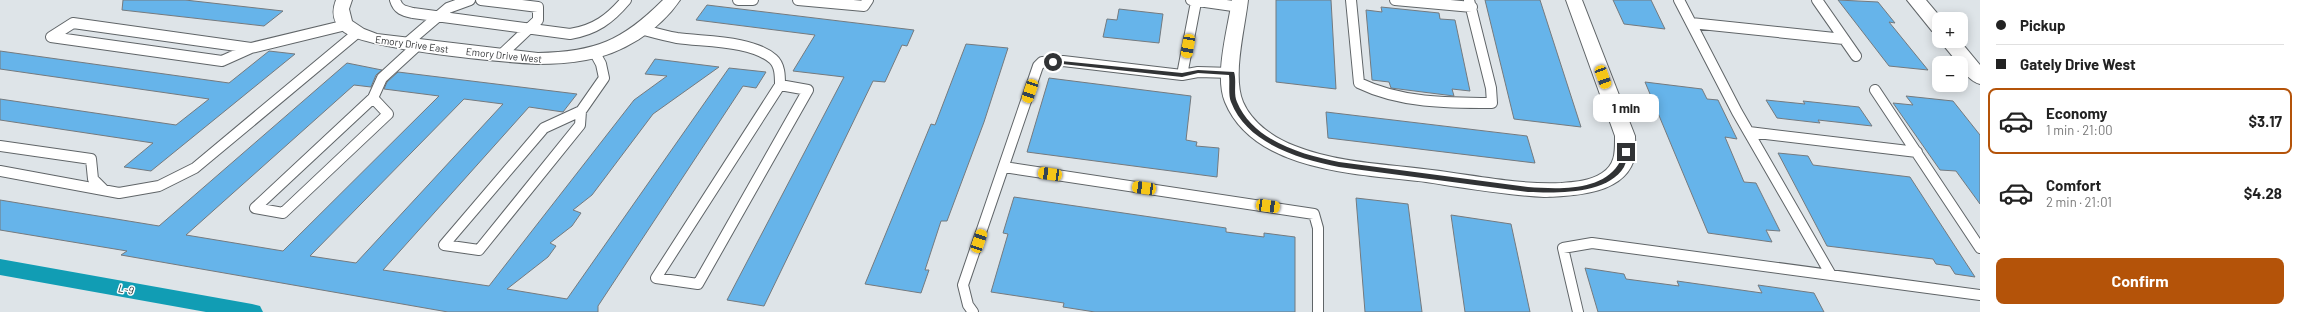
<!DOCTYPE html>
<meta charset="utf-8">
<style>
:root{--surface:#fff;--page:#f6f6f6;--text:#222;--muted:#767676;--line:#e0e0e0;--accent:#b45309}
body{margin:0;font-family:Barlow,sans-serif;background:var(--page);color:var(--text);height:100vh;display:flex;flex-direction:column;font-size:15px;white-space:nowrap}
*{box-sizing:border-box;margin:0}
p{font-size:13px;color:var(--muted)}
.icon{flex:none;width:22px;height:22px;fill:none;stroke:currentColor;stroke-width:2;stroke-linecap:round;stroke-linejoin:round}
.map{position:relative;flex:1;overflow:hidden}
.drawer{display:flex;flex-direction:column;background:var(--surface);width:320px}
.drawer>*{flex:none}
.banner{display:grid;align-content:center;height:88px;padding:0 16px;background:var(--surface)}
.fabs{position:absolute;left:1932px;top:12px;display:grid;gap:8px}
.fabs a{display:grid;place-items:center;width:36px;height:36px;border-radius:8px;background:var(--surface);box-shadow:0 2px 10px #0003;font-size:20px}
.end{position:absolute;width:18px;height:18px;margin:-9px;border:5px solid #313335;background:#fff;box-shadow:0 0 0 2px #fff}
.from{border-radius:50%}
.bubble{position:absolute;height:28px;border-radius:8px;background:var(--surface);box-shadow:0 2px 10px #0003;font-size:13px;font-weight:700;line-height:28px;text-align:center}
.car{position:absolute;width:12px;height:24px;margin:-12px -6px;border-radius:5px;box-shadow:0 0 3px 1px #0007;background:linear-gradient(#f5c518 24%,#345 0 40%,#f5c518 0 76%,#345 0 86%,#f5c518 0)}
.banner b{display:flex;align-items:center;gap:14px;height:38px;font-size:15px}
.banner b+b{border-top:1px solid var(--line)}
.banner i{width:10px;height:10px;background:var(--text)}
ul{padding:0;list-style:none}
li{display:flex;align-items:center;gap:12px;height:66px;margin:0 8px 6px;padding:0 8px;border:2px solid transparent;border-radius:8px}
li div{flex:1}
li b{display:block;font-size:15px}
li em{font-style:normal;font-weight:700}
li.current{border-color:var(--accent)}
li>.icon{width:36px;height:36px;stroke-width:1.5}
.action{display:flex;gap:8px;margin-top:auto;padding:8px 16px}
.action a{flex:1;height:46px;border-radius:8px;background:var(--accent);color:#fff;font-size:16px;font-weight:700;line-height:46px;text-align:center}
main{display:flex;flex:1;min-height:0}
.map>svg:first-child{display:block}
</style>
<main>
<div class="map">
<svg width="1980" height="312" viewBox="0 0 1980 312">
<rect width="100%" height="100%" fill="#dee4e8"/>
<g fill="none" stroke-linecap="round" stroke-linejoin="round">
<!-- canal -->
<path fill="#119db4" fill-rule="evenodd" d="M0,259L252,304L260,306L263,312H206L0,275Z"/>
</g>
<!-- building -->
<path fill="#66b4ea" stroke="#757a7e" fill-rule="evenodd" d="M123,0H185L283,11L264,26L122,10Z
M1276,0H1331L1336,89L1276,82Z
M1485,0H1540L1581,127L1514,119Z
M1613,0H1651L1665,29L1624,24Z
M1838,0L1878,2L1895,23L1889,22L1928,70L1889,66Z
M707,5L914,30L907,46L902,45L885,82L873,81L764,306L727,300L844,77L793,71L815,35L696,20Z
M1381,7L1439,13L1440,19L1455,20L1470,91L1452,89L1454,96L1391,88L1389,82L1372,80L1366,10L1382,12Z
M1119,9L1163,14L1159,43L1103,37L1107,19L1117,20Z
M966,44L1008,48L984,122L947,221H941L925,270H929L921,293L865,284L931,124L935,125Z
M0,51L229,83L269,51L295,54L151,171L124,167L153,143L0,120V99L176,125L209,99L0,69Z
M655,59L719,67L653,114L592,195L573,210L581,213L572,226L550,243L556,246L548,257L507,289L567,299L729,68L766,72L756,88L743,86L598,306V312H448L121,255L127,251L0,230V200L159,226L347,63L382,70L376,75L371,87L354,85L186,235L283,251L439,96L384,89L387,82L398,72L577,94L563,112L529,107L383,270L489,286L634,100L667,76L645,74ZM464,99L503,104L356,263L310,256Z
M1049,78L1191,96L1186,140L1197,142L1196,146L1219,148L1217,177L1027,152Z
M1645,82L1702,89L1707,99L1718,100L1737,139L1725,137L1744,182L1756,183L1780,231L1766,230L1772,242L1708,233Z
M1906,96L1953,101L1980,135V204L1956,171L1940,170L1893,103L1913,105Z
M1766,100L1805,104L1803,101L1859,107L1872,126L1818,120L1820,123L1777,118Z
M1326,112L1527,136L1535,163L1328,138Z
M1778,153L1808,156L1813,165L1910,177L1975,277L1955,274L1950,266L1936,264L1933,259L1827,246Z
M1014,197L1226,228V232L1264,237V233L1295,237V312H1095L1063,307L1064,303L991,292L1008,234L1003,233Z
M1356,198L1408,204L1422,312H1365Z
M1451,215L1511,224L1530,312H1465Z
M1585,268L1624,274L1626,279L1679,286L1677,281L1762,293L1758,285L1814,293L1824,312H1598Z"/>
<g fill="none" stroke-linecap="round" stroke-linejoin="round">
<!-- lane casing -->
<g stroke="#606568" stroke-width="12">
<path id="lane" d="M395,0C398,10 404,11 413,13L570,34C595,30 610,19 626,0
M481,0L538,7V20L501,55
M738,0H753
M798,0L864,6L868,0
M1191,0L1240,7
M1351,0L1359,83C1400,103 1447,103 1492,103L1491,88L1469,0
M1395,0L1472,7
M1679,0L1737,112L1831,275
M1817,0L1856,56
M73,23L251,48L222,61L51,37Z
M1691,23L1844,39
M644,30C655,33 666,36 677,38C704,42 751,40 773,59C780,65 780,76 780,85
M407,43L448,8L470,0
M251,48L346,25
M1182,75L1196,2
M780,85L808,90L698,284L656,278Z
M1875,90L1980,248
M373,98L388,114L283,213L255,208Z
M373,98L382,78L418,45
M581,111L580,125L479,250L444,245L544,128Z
M581,111L604,78L601,64L595,53
M1749,132L1917,152
M0,146L91,159L93,179L104,190
M1004,167L1314,214L1318,228V312
M0,171L119,193L159,186L195,168L357,33
M973,312L968,305L963,285L1038,66L1042,62L1063,61L1182,75L1198,72L1232,73
M1578,312L1563,248L1592,243L1980,295"/>
</g>
<!-- street casing -->
<g stroke="#606568" stroke-width="2">
<path id="street" d="M336,0H352L349,9L352,21L364,29L377,34L538,53C595,52 622,41 663,0H680C659,31 622,54 586,60C570,63 553,64 537,64C502,62 368,50 344,32C333,23 331,13 336,0Z
M1232,0H1248C1245,28 1232,76 1243,102C1252,123 1274,138 1295,146C1338,163 1386,164 1432,170C1474,175 1518,185 1561,183C1574,182 1590,181 1602,173C1616,164 1615,151 1615,136L1566,0H1582L1635,136C1635,142 1636,149 1635,155C1628,194 1575,196 1544,197C1505,195 1465,188 1426,182C1362,174 1254,173 1225,102C1214,76 1228,28 1232,0Z"/>
</g>
<!-- secondary casing -->
<g stroke="#606568" stroke-width="2">
<path id="secondary" d="M1907,0H1926L1942,19H1939V33L1932,31Z
M1940,41H1960L1980,65V84C1972,82 1961,72 1961,63H1958Z"/>
</g>
<!-- lane -->
<use href="#lane" stroke="#fff" stroke-width="10"/>
<!-- street -->
<use href="#street" fill="#fff" fill-rule="evenodd"/>
<!-- secondary -->
<use href="#secondary" fill="#fff" fill-rule="evenodd"/>
</g>
<!-- route -->
<path fill="#313335" d="M1051,60L1182,73L1198,70L1234,72C1237,81 1233,93 1237,102C1253,141 1303,155 1339,162L1528,187C1556,189 1600,192 1618,165C1621,161 1622,155 1624,151L1630,152C1628,157 1626,162 1624,167C1607,195 1556,193 1528,192L1339,167C1300,159 1247,144 1231,102C1228,95 1230,83 1229,75L1198,73L1182,77L1053,63Z"/>
<g text-anchor="middle" dominant-baseline="central" stroke-width="3" stroke-linejoin="round" paint-order="stroke">
<!-- street labels -->
<g font-size="10" fill="#313335" stroke="#fff">
<text transform="translate(412 44) rotate(8)">Emory Drive East</text>
<text transform="translate(504 55) rotate(6)">Emory Drive West</text>
</g>
<!-- water labels -->
<g font-size="11" font-style="italic" fill="#1b3034" stroke="#fff">
<text transform="translate(126 289) rotate(10)">L-9</text>
</g>
</g>
</svg>
<div class="fabs">
<a>+</a>
<a>−</a>
</div>
<i class="end from" style="left:1053px;top:62px"></i>
<i class="end" style="left:1626px;top:152px"></i>
<div class="bubble" style="left:1593px;top:94px;width:66px">1 min</div>
<i class="car" style="left:1188px;top:46px;rotate:190deg"></i>
<i class="car" style="left:1603px;top:77px;rotate:160deg"></i>
<i class="car" style="left:1030px;top:91px;rotate:199deg"></i>
<i class="car" style="left:1050px;top:174px;rotate:278deg"></i>
<i class="car" style="left:1144px;top:188px;rotate:278deg"></i>
<i class="car" style="left:1268px;top:206px;rotate:98deg"></i>
<i class="car" style="left:979px;top:241px;rotate:19deg"></i>
</div>
<section class="drawer">
<div class="banner">
<b><i class="from"></i>Pickup</b>
<b><i></i>Gately Drive West</b>
</div>
<ul>
<li class="current"><svg class="icon" aria-label="car" viewBox="0 0 24 24"><path d="M5 17H2v-5l4-1 3-4h7l3 4 3 1v5h-3M9 17h6M6 11h13"/><circle cx="7" cy="17" r="2"/><circle cx="17" cy="17" r="2"/></svg><div><b>Economy</b><p>1 min · 21:00</p></div><em>$3.17</em></li>
<li><svg class="icon" aria-label="car" viewBox="0 0 24 24"><path d="M5 17H2v-5l4-1 3-4h7l3 4 3 1v5h-3M9 17h6M6 11h13"/><circle cx="7" cy="17" r="2"/><circle cx="17" cy="17" r="2"/></svg><div><b>Comfort</b><p>2 min · 21:01</p></div><em>$4.28</em></li>
</ul>
<div class="action"><a>Confirm</a></div>
</section>
</main>
